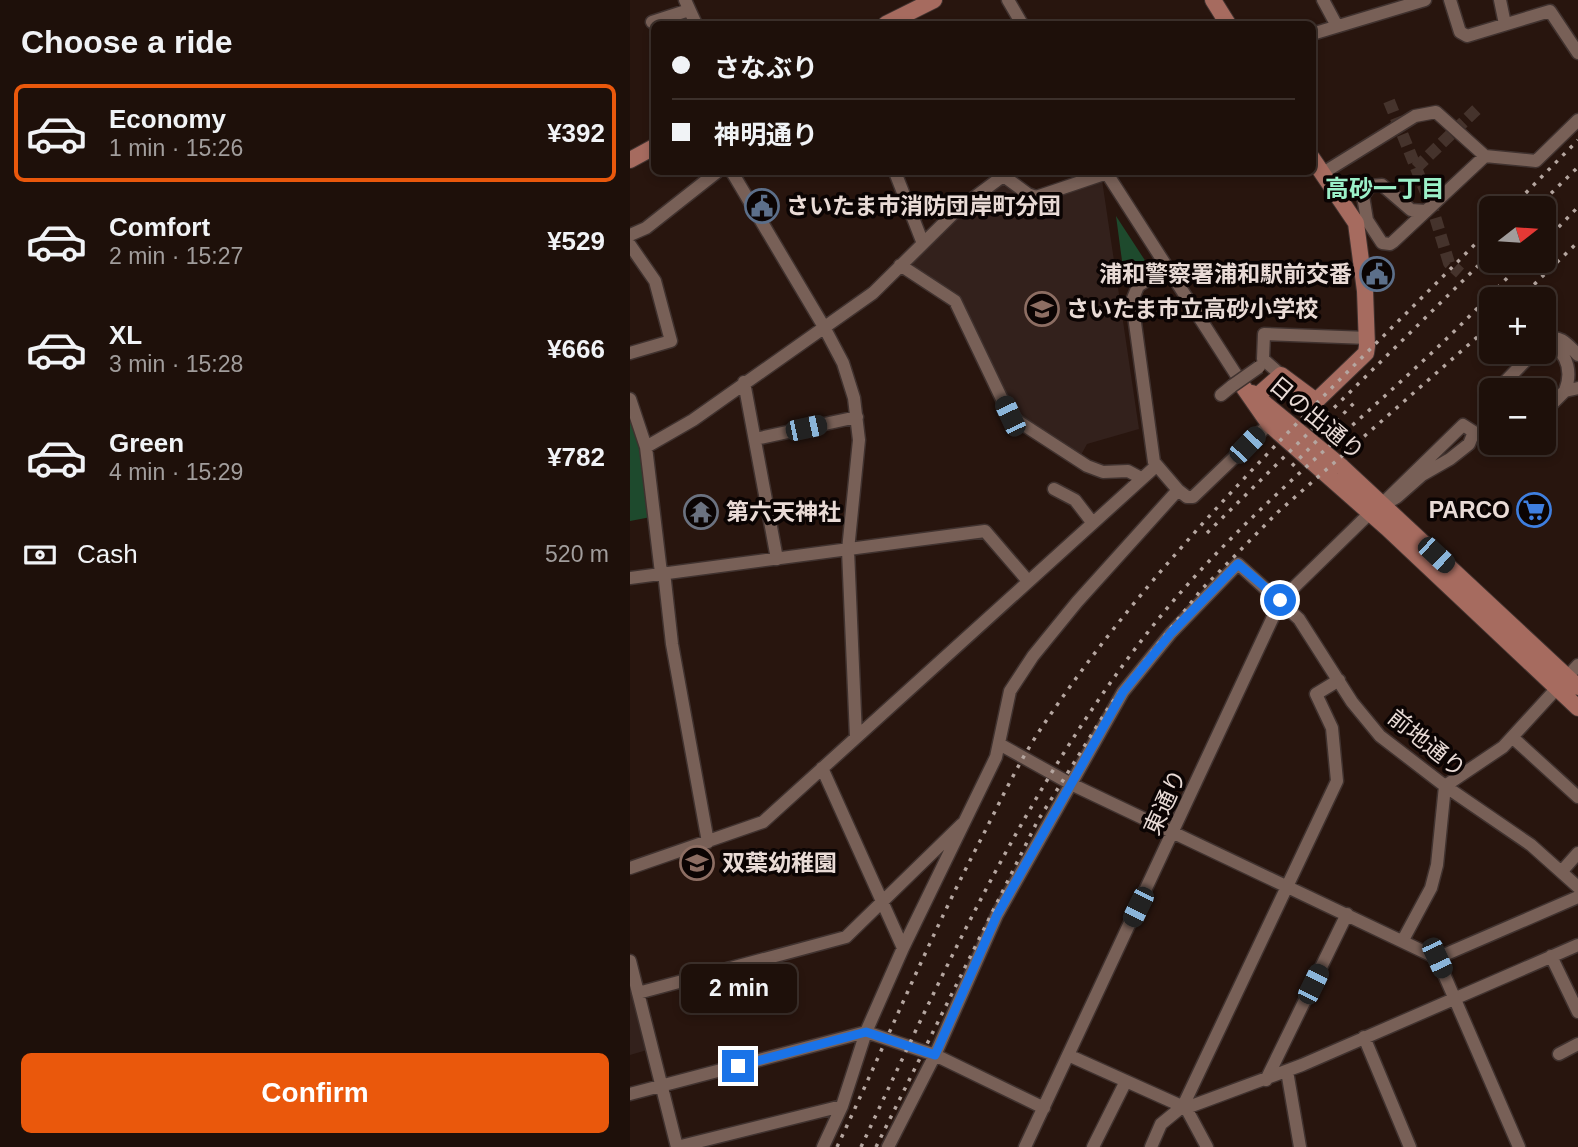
<!DOCTYPE html>
<meta charset="utf-8">
<style>
:root{--surface:#1e100a;--page:#2b1e18;--text:#f1f3f6;--muted:#a19d9c;--line:#3c302b;--accent:#ea580c}
body{margin:0;font-family:Arial,"Noto Sans JP",sans-serif;background:var(--page);color:var(--text);height:100vh;display:flex;flex-direction:column;font-size:26px;white-space:nowrap}
*{box-sizing:border-box;margin:0}
p{font-size:23px;color:var(--muted)}
.icon{flex:none;width:38px;height:38px;fill:none;stroke:currentColor;stroke-width:2;stroke-linecap:round;stroke-linejoin:round}
.map{position:relative;flex:1;overflow:hidden}
.sheet{display:flex;flex-direction:column;background:var(--surface);width:630px}
.sheet>*{flex:none}
.guide{position:absolute;left:21px;top:21px;width:665px;height:154px;border-radius:10px;box-shadow:0 4px 10px #0003,0 0 0 2px var(--line);display:grid;align-content:center;height:154px;padding:0 21px;background:var(--surface)}
.needle{width:46px;rotate:73deg}
.tools{position:absolute;left:849px;top:196px;display:grid;gap:14px}
.tools a{display:grid;place-items:center;width:77px;height:77px;border-radius:10px;background:var(--surface);box-shadow:0 4px 10px #0003,0 0 0 2px var(--line);font-size:35px}
.end{position:absolute;width:32px;height:32px;margin:-16px;border:9px solid #1a73e8;background:#fff;box-shadow:0 0 0 4px #fff}
.from{border-radius:50%}
.bubble{position:absolute;height:49px;border-radius:10px;background:var(--surface);box-shadow:0 4px 10px #0003,0 0 0 2px var(--line);font-size:23px;font-weight:700;line-height:49px;text-align:center}
.car{position:absolute;width:21px;height:42px;margin:-21px -10px;border-radius:9px;box-shadow:0 0 5px 2px #0007;background:linear-gradient(#222 24%,#8ab4d8 0 40%,#222 0 76%,#8ab4d8 0 86%,#222 0)}
.guide b{display:flex;align-items:center;gap:24px;height:66px;font-size:26px}
.guide b+b{border-top:2px solid var(--line)}
.guide i{width:18px;height:18px;background:var(--text)}
ul{padding:0;list-style:none}
li{display:flex;align-items:center;gap:21px;height:98px;margin:0 14px 10px;padding:0 7px;border:4px solid transparent;border-radius:10px}
li div{flex:1}
li b{display:block;font-size:26px}
li em{font-style:normal;font-weight:700}
li.active{border-color:var(--accent)}
li>.icon{width:63px;height:63px;stroke-width:1.5}
h2{padding:0 21px;font-size:32px;line-height:84px}
.pay{display:flex;align-items:center;gap:18px;height:77px;padding:0 21px;font-size:26px}
.pay p{margin-inline-start:auto}
.action{display:flex;gap:14px;margin-top:auto;padding:14px 21px}
.action a{flex:1;height:80px;border-radius:10px;background:var(--accent);color:#fff;font-size:28px;font-weight:700;line-height:80px;text-align:center}
main{display:flex;flex:1;min-height:0}
.map>svg:first-child{display:block}
</style>
<main>
<section class="sheet">
<h2>Choose a ride</h2>
<ul>
<li class="active"><svg class="icon" aria-label="car" viewBox="0 0 24 24"><path d="M5 17H2v-5l4-1 3-4h7l3 4 3 1v5h-3M9 17h6M6 11h13"/><circle cx="7" cy="17" r="2"/><circle cx="17" cy="17" r="2"/></svg><div><b>Economy</b><p>1 min · 15:26</p></div><em>¥392</em></li>
<li><svg class="icon" aria-label="car" viewBox="0 0 24 24"><path d="M5 17H2v-5l4-1 3-4h7l3 4 3 1v5h-3M9 17h6M6 11h13"/><circle cx="7" cy="17" r="2"/><circle cx="17" cy="17" r="2"/></svg><div><b>Comfort</b><p>2 min · 15:27</p></div><em>¥529</em></li>
<li><svg class="icon" aria-label="car" viewBox="0 0 24 24"><path d="M5 17H2v-5l4-1 3-4h7l3 4 3 1v5h-3M9 17h6M6 11h13"/><circle cx="7" cy="17" r="2"/><circle cx="17" cy="17" r="2"/></svg><div><b>XL</b><p>3 min · 15:28</p></div><em>¥666</em></li>
<li><svg class="icon" aria-label="car" viewBox="0 0 24 24"><path d="M5 17H2v-5l4-1 3-4h7l3 4 3 1v5h-3M9 17h6M6 11h13"/><circle cx="7" cy="17" r="2"/><circle cx="17" cy="17" r="2"/></svg><div><b>Green</b><p>4 min · 15:29</p></div><em>¥782</em></li>
</ul>
<div class="pay"><svg class="icon" aria-label="cash" viewBox="0 0 24 24"><path d="M3 7h18v10H3z"/><circle cx="12" cy="12" r="2"/></svg>Cash<p>520 m</p></div>
<div class="action"><a>Confirm</a></div>
</section>
<div class="map">
<svg width="948" height="1147" viewBox="0 0 948 1147">
<rect width="100%" height="100%" fill="#28150e"/>
<!-- education -->
<path fill="#33211c" d="M472,180L509,429L457,444L451,455L381,410L344,328L322,290L291,275L280,264L325,216L371,184L401,204Z
M0,985L17,1050L0,1055Z"/>
<!-- green -->
<path fill="#1e4a2d" d="M486,216L518,265L495,283Z
M0,411L11,443L21,517L0,521Z"/>
<g fill="none" stroke-linecap="round" stroke-linejoin="round">
<!-- minor-tunnel -->
<path stroke="#45332c" stroke-width="12" stroke-dasharray="12 6" stroke-linecap="butt" d="M759,101L803,210L819,263L830,273
M786,168L847,109"/>
<!-- minor casing -->
<g stroke="#40322f" stroke-width="15">
<path id="minor" d="M55,0L66,24
M378,0L392,24
M693,0L707,26
M820,0L830,32L837,36L920,11L948,53
M870,0L875,24
M22,22L59,10
M682,34L795,0
M855,156L906,161L948,120
M102,172L194,327L213,363L224,398L229,440L218,550L226,737
M265,172L292,241
M368,172L398,194L406,197L477,173
M476,172L614,387
M693,173L785,116L806,112L855,156L763,242L760,244L752,243L737,220L733,196L740,186L752,185L781,210L796,211
M0,235L16,228L87,172
M0,245L25,281L41,341L0,353
M270,265L325,301L380,416L457,466L473,472L498,471L511,478
M536,268L508,286L502,301L524,462L548,490L557,497H563L639,424
M917,340C931,334 938,345 948,355
M914,344L924,345C938,357 942,373 935,391
M651,375L633,359L634,334L738,338
M114,382L147,559
M867,390L904,352
M591,395L602,386
M0,399L16,447L31,573
M914,412L935,391L948,388
M125,439L227,417
M16,447L63,420L243,293L326,211L373,176
M424,489L445,500L462,522
M34,572L42,644L78,842
M0,578L355,531L398,581
M882,737L948,797
M371,745L441,784L807,958L889,1147
M192,768L273,948
M0,868L133,822L526,466
M932,871L948,853
M773,940L801,888L807,865L815,786L873,747L948,665
M921,956L948,1012
M807,958L948,897
M0,961L47,1147
M8,993L216,937L332,824
M236,1032L305,1055L414,1108
M734,1037L780,1147
M929,1054L948,1044
M438,1055L556,1108L672,1065L948,945
M657,1071L670,1147
M636,1080L717,914
M0,1094L236,1032
M556,1108L577,1147
M47,1147L212,1106
M193,1147L212,1106L236,1032L273,948L366,757L380,691L403,656L447,602L548,490
M258,1147L305,1055L367,915L493,692L541,633L608,564L669,619L722,702L750,736L815,786L901,845L948,887
M395,1147L651,600L740,513L767,497L792,475L820,459L839,444L844,432L833,425L752,504
M463,1147L496,1081
M521,1147L531,1124L553,1106L707,781L702,728L686,694L709,680"/>
</g>
<!-- major casing -->
<g stroke="#40322f" stroke-width="18">
<path id="major" d="M583,0L598,24
M256,24L304,0
M0,160L24,147
M614,388L639,424L757,528L948,708
M622,393L712,467L948,687
M627,396L651,375L686,401L736,353L737,346L735,291L726,223L682,158"/>
</g>
<!-- minor -->
<use href="#minor" stroke="#786057" stroke-width="12"/>
<!-- major -->
<use href="#major" stroke="#a66b5f" stroke-width="16"/>
<!-- rail -->
<path stroke="#b5a6a0" stroke-width="3.5" stroke-dasharray="3.5 7" stroke-linecap="butt" d="M881,208L948,140
M906,208L948,167
M914,242L948,207
M889,299L948,242
M662,466L726,401
M577,533L861,253
M207,1147C255,1045 298,941 350,841C369,804 387,765 410,730C535,542 703,389 861,228
M231,1147C314,970 397,787 518,632C598,529 700,448 794,360C829,328 861,294 894,261
M246,1147L407,822L480,705L571,590L648,512L861,325"/>
<!-- minor-bridge casing -->
<g stroke="#40322f" stroke-width="15" stroke-linecap="butt">
<path id="minor-bridge" d="M602,386L629,367"/>
</g>
<!-- minor-bridge -->
<use href="#minor-bridge" stroke="#786057" stroke-width="12"/>
</g>
<g fill="none" stroke-linecap="round" stroke-linejoin="round">
<!-- route -->
<path stroke="#1a73e8" stroke-width="9" d="M108,1066L236,1032L305,1055L367,915L493,692L541,633L608,564L650,600"/>
</g>
<!-- icons -->
<defs>
<g id="civic-ring" transform="scale(1.75)"><circle r="9.5" fill="#0b0403" stroke="#5c6f8a" stroke-width="1.5"/><path d="M-.6-6.5H3V-4.5H.6V-3L4-1V1h2V6H-6V1h2V-1L-.6-3ZM-1.2 2.5V6h2.4V2.5Z" fill="#5c6f8a"/></g>
<g id="school-ring" transform="scale(1.75)"><circle r="9.5" fill="#0b0403" stroke="#8d6e63" stroke-width="1.5"/><path d="M0-5L7-2L0 1L-7-2ZM-4 1L0 2.5L4 1V4Q0 6-4 4Z" fill="#8d6e63"/></g>
<g id="supermarket-ring" transform="scale(1.75)"><circle r="9.5" fill="#0b0403" stroke="#3f7fe0" stroke-width="1.5"/><path d="M-6-5.5h2.5l.6 2H6L4.5 2H-2.5L-4.4-4H-6ZM-1.5 3.2a1.3 1.3 0 1 0 .1 0ZM3 3.2a1.3 1.3 0 1 0 .1 0Z" fill="#3f7fe0"/></g>
<g id="temple-ring" transform="scale(1.75)"><circle r="9.5" fill="#0b0403" stroke="#6b7280" stroke-width="1.5"/><path d="M0-6L5-2H3V0L6.5 2.5H4V6H1.5V3h-3V6H-4V2.5H-6.5L-3 0V-2H-5Z" fill="#6b7280"/></g>
</defs>
<g fill-rule="evenodd">
<use href="#civic-ring" x="132" y="206"/>
<use href="#civic-ring" x="747" y="274"/>
<use href="#school-ring" x="412" y="309"/>
<use href="#supermarket-ring" x="904" y="510"/>
<use href="#temple-ring" x="71" y="512"/>
<use href="#school-ring" x="67" y="863"/>
</g>
<g text-anchor="middle" dominant-baseline="central" stroke-width="7" stroke-linejoin="round" paint-order="stroke">
<!-- poi labels -->
<g font-size="23" font-weight="bold" fill="#e9dbd6" stroke="#0b0403" text-anchor="start">
<text x="156" y="206">さいたま市消防団岸町分団</text>
<text x="722" y="274" text-anchor="end">浦和警察署浦和駅前交番</text>
<text x="436" y="309">さいたま市立高砂小学校</text>
<text x="880" y="510" text-anchor="end">PARCO</text>
<text x="96" y="512">第六天神社</text>
<text x="92" y="863">双葉幼稚園</text>
</g>
<!-- street labels -->
<g font-size="23" fill="#e9dbd6" stroke="#0b0403">
<text transform="translate(687 418) rotate(40)">日の出通り</text>
<text transform="translate(797 743) rotate(39)">前地通り</text>
<text transform="translate(535 802) rotate(-65)">東通り</text>
</g>
<!-- neighbourhood labels -->
<g font-size="24" font-weight="bold" fill="#9bf0c8" stroke="#0b0403">
<text x="755" y="188">高砂一丁目</text>
</g>
</g>
</svg>
<div class="tools">
<a><svg class="needle" viewBox="-14 -14 28 28"><path d="M0-13l5 13h-10z" fill="#e53935"/><path d="M0 13l5-13h-10z" fill="#a19d9c"/></svg></a>
<a>+</a>
<a>−</a>
</div>
<i class="end from" style="left:650px;top:600px"></i>
<i class="end" style="left:108px;top:1066px"></i>
<div class="bubble" style="left:51px;top:964px;width:116px">2 min</div>
<i class="car" style="left:380px;top:416px;rotate:335deg"></i>
<i class="car" style="left:176px;top:428px;rotate:78deg"></i>
<i class="car" style="left:617px;top:445px;rotate:44deg"></i>
<i class="car" style="left:806px;top:555px;rotate:133deg"></i>
<i class="car" style="left:508px;top:907px;rotate:206deg"></i>
<i class="car" style="left:807px;top:958px;rotate:155deg"></i>
<i class="car" style="left:683px;top:984px;rotate:26deg"></i>
<div class="guide">
<b><i class="from"></i>さなぶり</b>
<b><i></i>神明通り</b>
</div>
</div>
</main>
